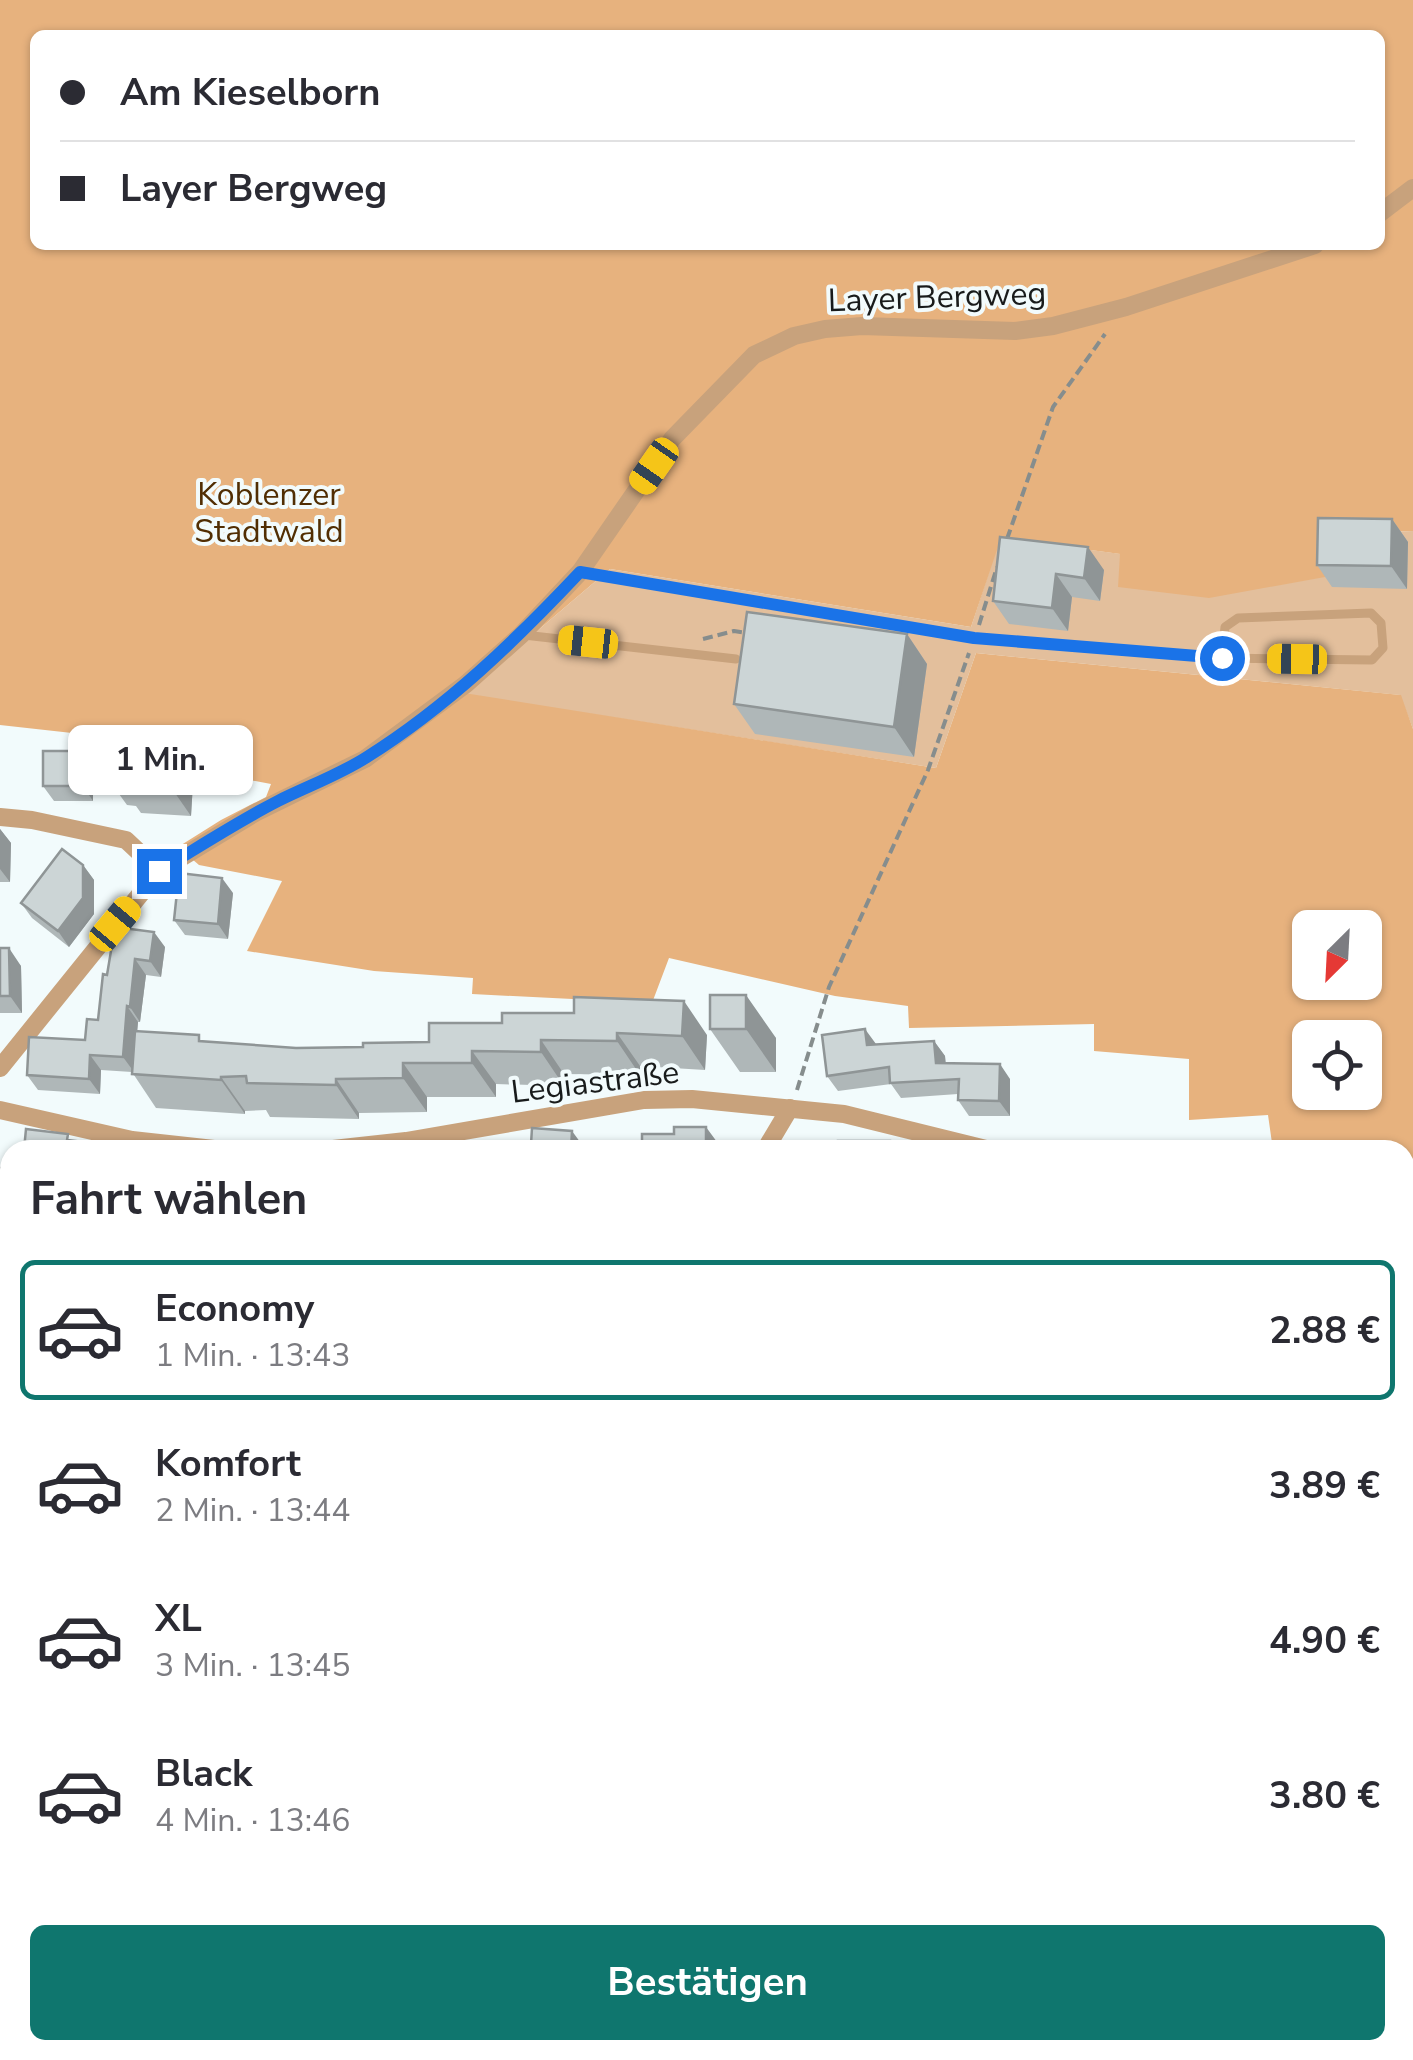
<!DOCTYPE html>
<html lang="de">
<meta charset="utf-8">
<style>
:root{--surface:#fff;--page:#f7f7f7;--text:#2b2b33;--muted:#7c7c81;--line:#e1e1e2;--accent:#0f766e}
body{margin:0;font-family:"Nunito Sans",sans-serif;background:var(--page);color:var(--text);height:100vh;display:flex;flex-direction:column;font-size:38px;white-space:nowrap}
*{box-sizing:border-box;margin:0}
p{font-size:32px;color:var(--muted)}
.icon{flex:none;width:55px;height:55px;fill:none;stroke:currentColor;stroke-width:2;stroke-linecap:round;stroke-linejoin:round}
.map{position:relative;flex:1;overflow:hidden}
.drawer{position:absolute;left:0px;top:1140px;width:1415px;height:920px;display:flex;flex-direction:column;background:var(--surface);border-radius:30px 30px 0 0;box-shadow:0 2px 8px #0004}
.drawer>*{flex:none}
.guide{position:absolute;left:30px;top:30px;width:1355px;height:220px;border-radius:15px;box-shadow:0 2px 8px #0004;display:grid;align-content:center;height:220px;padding:0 30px;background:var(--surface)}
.needle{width:65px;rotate:204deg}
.tools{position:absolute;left:1292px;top:910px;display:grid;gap:20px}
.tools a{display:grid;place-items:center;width:90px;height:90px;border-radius:15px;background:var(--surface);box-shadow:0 2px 8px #0004;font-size:50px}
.end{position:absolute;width:45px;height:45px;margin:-22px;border:12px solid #1a73e8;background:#fff;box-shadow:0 0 0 5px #fff}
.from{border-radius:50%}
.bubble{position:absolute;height:70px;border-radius:15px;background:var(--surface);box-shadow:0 2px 8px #0004;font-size:32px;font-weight:700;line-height:70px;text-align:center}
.car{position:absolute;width:30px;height:60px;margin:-30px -15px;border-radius:12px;box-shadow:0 0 8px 2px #0007;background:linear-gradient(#f5c518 24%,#345 0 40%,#f5c518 0 76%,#345 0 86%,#f5c518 0)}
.guide b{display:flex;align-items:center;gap:35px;height:95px;font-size:38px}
.guide b+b{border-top:2px solid var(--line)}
.guide i{width:25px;height:25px;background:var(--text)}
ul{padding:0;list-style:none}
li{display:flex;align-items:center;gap:30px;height:140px;margin:0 20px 15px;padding:0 10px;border:5px solid transparent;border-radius:15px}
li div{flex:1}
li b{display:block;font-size:38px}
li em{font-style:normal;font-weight:700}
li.selected{border-color:var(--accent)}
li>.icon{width:90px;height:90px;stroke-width:1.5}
h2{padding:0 30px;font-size:45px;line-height:120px}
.button{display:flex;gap:20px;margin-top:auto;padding:20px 30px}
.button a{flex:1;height:115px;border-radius:15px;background:var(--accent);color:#fff;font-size:40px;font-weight:700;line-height:115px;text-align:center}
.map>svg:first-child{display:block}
</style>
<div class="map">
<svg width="1413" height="2060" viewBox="0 0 1413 2060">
<rect width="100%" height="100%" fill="#f2fbfc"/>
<!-- green -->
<path fill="#e3bf9c" d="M1413,531V729L1400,695L976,653L936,768L463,694L610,569L971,627L1000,538L1121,554L1325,534Z
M822,2050H1398L1395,2060H945L944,2053L822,2054Z"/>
<!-- forest -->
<path fill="#e7b27e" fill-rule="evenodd" d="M0,0H1413V531L1325,534V577L1209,598L1118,587L1120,554L1001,538L971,627L610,569L464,693L936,768L976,653L1401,695L1413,729V1181H1405V1150H1273L1268,1115L1189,1120V1059L1094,1051V1024L909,1028L908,1006L835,996L669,958L652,1003L472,994L473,978L374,971L247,951L282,881L199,865L178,847L221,820L266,797L271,784L202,771L117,738L0,725ZM35,35H1380V245H35ZM1310,928H1365V982H1310ZM1310,1038H1365V1092H1310Z"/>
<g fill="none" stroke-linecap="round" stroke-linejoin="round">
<!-- path -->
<path stroke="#868d8d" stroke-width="4" stroke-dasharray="10 5" stroke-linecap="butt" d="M1007,539L1053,407L1105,334
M979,625L997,567
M703,639L734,631L747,633
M797,1090L829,987L928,770L969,653"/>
<!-- lane -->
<path stroke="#c8a27c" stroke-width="9" d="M580,572L974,638L1222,658L1372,660L1383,648L1381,623L1371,613L1238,618L1225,627L1222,658
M524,635L736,659
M1405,1914H1413"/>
<!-- street -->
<path stroke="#c8a27c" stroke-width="18" d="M1380,213L1413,188
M0,817L32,820L126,840L159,871
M0,1068L159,871L255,813L365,759L466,684L521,635L580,572L672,439L754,355L794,336L825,329L862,326L1015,331L1053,326L1126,307L1315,245
M0,1110L132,1140L223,1150
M324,1150L406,1141L644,1100L692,1099L844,1114L990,1150
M765,1150L790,1108
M1405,1319L1413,1318
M3,1385L10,1457
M1405,1439L1413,1449
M1405,1646H1413
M456,2050L457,2060
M219,2060L220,2050
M1412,2060L1413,2048"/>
</g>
<!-- wall -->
<path fill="#afb7b8" d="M1392,519L1408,542L1407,589L1332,587L1317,565Z
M1000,537L1104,570L1100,601L1072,597L1068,631L1009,624L993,601Z
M907,634L927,664L914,757L755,734L734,704Z
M82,751L93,766V801H54L43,786Z
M194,766L191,816L141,813L136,806L127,805L111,783Z
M0,829L11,843L10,882H0Z
M83,865L94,880V914L69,947L32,918L21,903Z
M233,893L228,939L185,935L174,920Z
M115,927L165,947L161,977L146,975L140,1022H138L137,1031L204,1041L296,1048L363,1047L429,1042V1023L707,1035L705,1070L640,1066V1075L564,1074V1086L496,1084V1097H427V1112L359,1113V1119L270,1117L266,1110L245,1111V1114L156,1108L132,1072L101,1070L100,1094L38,1090L27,1075L85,1040L98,1020Z
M0,948L21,966L22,1013H0Z
M710,995L776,1038V1072H740L710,1029Z
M934,1041L945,1056L946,1063L1010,1079V1116H969L958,1100V1094L901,1098L891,1084L838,1091L827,1076L876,1044Z
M0,1168L10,1169V1347L0,1333L2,1321L0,1320Z
M1413,1233V1281H1407V1293H1405V1234Z
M1413,1321V1392H1405V1322Z
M1405,1519L1413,1520V1571H1411L1413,1584V1631L1405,1632Z
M0,1583L4,1589L3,1639H10V1737H4L10,1763V1840L0,1839V1696L8,1692L10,1688L0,1687Z
M1405,1703L1412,1714L1413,1745L1405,1746Z
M1405,1809H1413V1856H1405Z
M0,1880L10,1881V1985L0,1984V1931L8,1927L10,1923L0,1922Z"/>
<!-- shaded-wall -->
<path fill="#8f9596" d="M1392,519L1408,542L1407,589L1391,566Z
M1088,547L1104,570L1100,601L1084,578Z
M1056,574L1072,597L1068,631L1052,608Z
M907,634L927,664L914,757L894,727Z
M178,744L194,766L191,816L175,793Z
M82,751L93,766V801L83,786Z
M0,829L11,843L10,882L0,869Z
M83,865L94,880V914L69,947L58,931Z
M222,878L233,893L228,939L218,924Z
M154,932L165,947L161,977L150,961Z
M9,948L21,966L22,1013L10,996Z
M135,959L146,975L140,1022L130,1007Z
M746,995L776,1038V1072L746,1029Z
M684,1001L707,1035L705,1070L682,1036Z
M127,1006L138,1022L134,1072L123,1057Z
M865,1029L876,1044L867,1045Z
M617,1033L640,1066V1075L617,1041Z
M541,1040L564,1074V1086L541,1052Z
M934,1041L945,1056L946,1078L936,1063Z
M472,1051L496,1084V1097L472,1063Z
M90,1055L101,1070L100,1094L89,1079Z
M403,1063L427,1097V1112L403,1078Z
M1000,1064L1010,1079V1116L999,1101Z
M221,1077L245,1111V1114L221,1080Z
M336,1079L359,1113V1119L336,1085Z
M706,1127L717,1142V1150H706Z
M572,1131L583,1146L582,1150H571Z
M2,1214L10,1226V1305L5,1298L0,1280Z
M1405,1563L1411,1571L1413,1584V1619L1410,1614L1405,1585Z
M0,1583L4,1589L2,1654L0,1651Z
M1405,1703L1412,1714L1413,1745L1405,1733Z
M0,1731L4,1737L10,1766L1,1763Z
M7,1785L10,1789V1829L6,1824Z
M93,2050H103L101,2059L99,2060Z
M176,2050H190L188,2060H175Z
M356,2050H366L367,2060H356Z
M672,2050H682L683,2060H673Z"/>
<!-- building -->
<path fill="#ccd5d6" stroke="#8f9596" stroke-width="2.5" d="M1318,518L1392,519L1391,566L1317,565Z
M1000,537L1088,547L1084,578L1056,574L1052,608L993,601Z
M747,612L907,634L894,727L734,704Z
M123,740L178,744L175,793L126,790V784L111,783L113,747L122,748Z
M43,751H82L83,786H43Z
M62,849L83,865V898L58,931L21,903Z
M179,873L222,878L218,924L174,920Z
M115,927L154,932L150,961L135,959L130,1007L127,1006L123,1057L90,1055L89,1079L27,1075L29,1037L85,1040L87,1019L98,1020L103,974L107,975Z
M0,948H9L10,996H0Z
M710,995H746V1029H710Z
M574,997L684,1001L682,1036L617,1033V1041L541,1040V1052L472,1051V1063H403V1078L336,1079V1085L247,1083L246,1076L221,1077V1080L132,1074L135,1031L199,1035V1041L296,1048L363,1047V1043L429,1042V1023H502V1013H574Z
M865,1029L867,1045L934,1041L936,1063L1000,1064L999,1101L958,1100L959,1079L890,1083L889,1067L827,1076L822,1035Z
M674,1127H706V1150H642V1134H674Z
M532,1128L572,1131L571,1150H467V1143L531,1144Z
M26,1129L68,1134L67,1140L110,1145L109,1150H24Z
M838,1141H890V1150H838Z
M0,1168L10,1169V1215L2,1214L0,1237Z
M1413,1233V1264H1405V1234Z
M0,1276L8,1277L5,1298L10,1299V1334L0,1333L4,1307L0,1306Z
M1413,1321V1381H1411L1410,1369H1405V1322Z
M1411,1518L1413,1528V1554L1405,1555V1519Z
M1405,1585L1410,1614L1405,1615Z
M0,1639H10V1682L5,1673H0Z
M10,1688V1722H0V1696L8,1692Z
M0,1756L1,1763H10V1785H7L6,1824H0Z
M1405,1809H1413V1841H1405Z
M0,1880L10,1881V1917L5,1908H0Z
M10,1923V1970L0,1969V1931L8,1927Z
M56,2050H93L94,2054L105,2056L112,2050H176L175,2060H91L88,2058V2060H54Z
M336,2050H356V2060H336Z
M549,2050H575L583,2055L592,2050H672L673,2060H549Z"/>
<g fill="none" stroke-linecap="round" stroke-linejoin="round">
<!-- route -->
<path stroke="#1a73e8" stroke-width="12" d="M159,871C199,847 237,822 278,801C308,786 339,775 367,757C448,706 515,641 580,572L974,638L1222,658"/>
</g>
<g text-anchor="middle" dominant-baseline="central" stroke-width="8" stroke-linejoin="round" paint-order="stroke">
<!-- street labels -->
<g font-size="32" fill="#181b1b" stroke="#f2fbfc">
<text transform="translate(937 297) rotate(-2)">Layer Bergweg</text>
<text transform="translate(595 1082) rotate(-7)">Legiastraße</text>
</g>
<!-- park labels -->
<g font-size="32" fill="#512e03" stroke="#f2fbfc">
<text x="269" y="494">Koblenzer<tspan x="269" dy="37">Stadtwald</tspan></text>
</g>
</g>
</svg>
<div class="tools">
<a><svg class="needle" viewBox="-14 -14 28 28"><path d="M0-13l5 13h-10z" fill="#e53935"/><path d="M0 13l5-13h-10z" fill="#7c7c81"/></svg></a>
<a><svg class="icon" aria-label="locate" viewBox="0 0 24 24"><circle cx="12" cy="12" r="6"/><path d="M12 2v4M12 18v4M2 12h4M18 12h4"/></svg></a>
</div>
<i class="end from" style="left:1222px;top:658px"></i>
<i class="end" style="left:159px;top:871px"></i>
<div class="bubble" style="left:68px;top:725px;width:185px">1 Min.</div>
<i class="car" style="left:654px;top:466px;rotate:215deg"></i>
<i class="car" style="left:588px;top:642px;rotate:276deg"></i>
<i class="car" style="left:1297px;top:659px;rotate:271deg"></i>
<i class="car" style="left:115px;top:924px;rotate:40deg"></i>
<div class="guide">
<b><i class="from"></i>Am Kieselborn</b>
<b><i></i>Layer Bergweg</b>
</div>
<section class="drawer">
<h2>Fahrt wählen</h2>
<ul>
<li class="selected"><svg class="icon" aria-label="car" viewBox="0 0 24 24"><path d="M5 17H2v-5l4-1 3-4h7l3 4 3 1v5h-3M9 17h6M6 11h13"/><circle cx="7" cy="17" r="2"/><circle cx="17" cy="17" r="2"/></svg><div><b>Economy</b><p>1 Min. · 13:43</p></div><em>2.88 €</em></li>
<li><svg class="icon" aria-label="car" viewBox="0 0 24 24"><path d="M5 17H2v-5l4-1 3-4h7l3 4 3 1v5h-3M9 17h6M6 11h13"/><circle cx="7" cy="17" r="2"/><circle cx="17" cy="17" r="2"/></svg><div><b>Komfort</b><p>2 Min. · 13:44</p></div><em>3.89 €</em></li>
<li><svg class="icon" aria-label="car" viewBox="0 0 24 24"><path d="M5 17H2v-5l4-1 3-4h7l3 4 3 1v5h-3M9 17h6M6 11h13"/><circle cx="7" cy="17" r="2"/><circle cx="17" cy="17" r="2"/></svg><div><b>XL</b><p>3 Min. · 13:45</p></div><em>4.90 €</em></li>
<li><svg class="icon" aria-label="car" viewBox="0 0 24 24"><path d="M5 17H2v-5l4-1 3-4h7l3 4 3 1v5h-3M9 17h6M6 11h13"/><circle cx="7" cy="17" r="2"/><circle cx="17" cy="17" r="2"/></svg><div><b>Black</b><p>4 Min. · 13:46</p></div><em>3.80 €</em></li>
</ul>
<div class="button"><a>Bestätigen</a></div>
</section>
</div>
